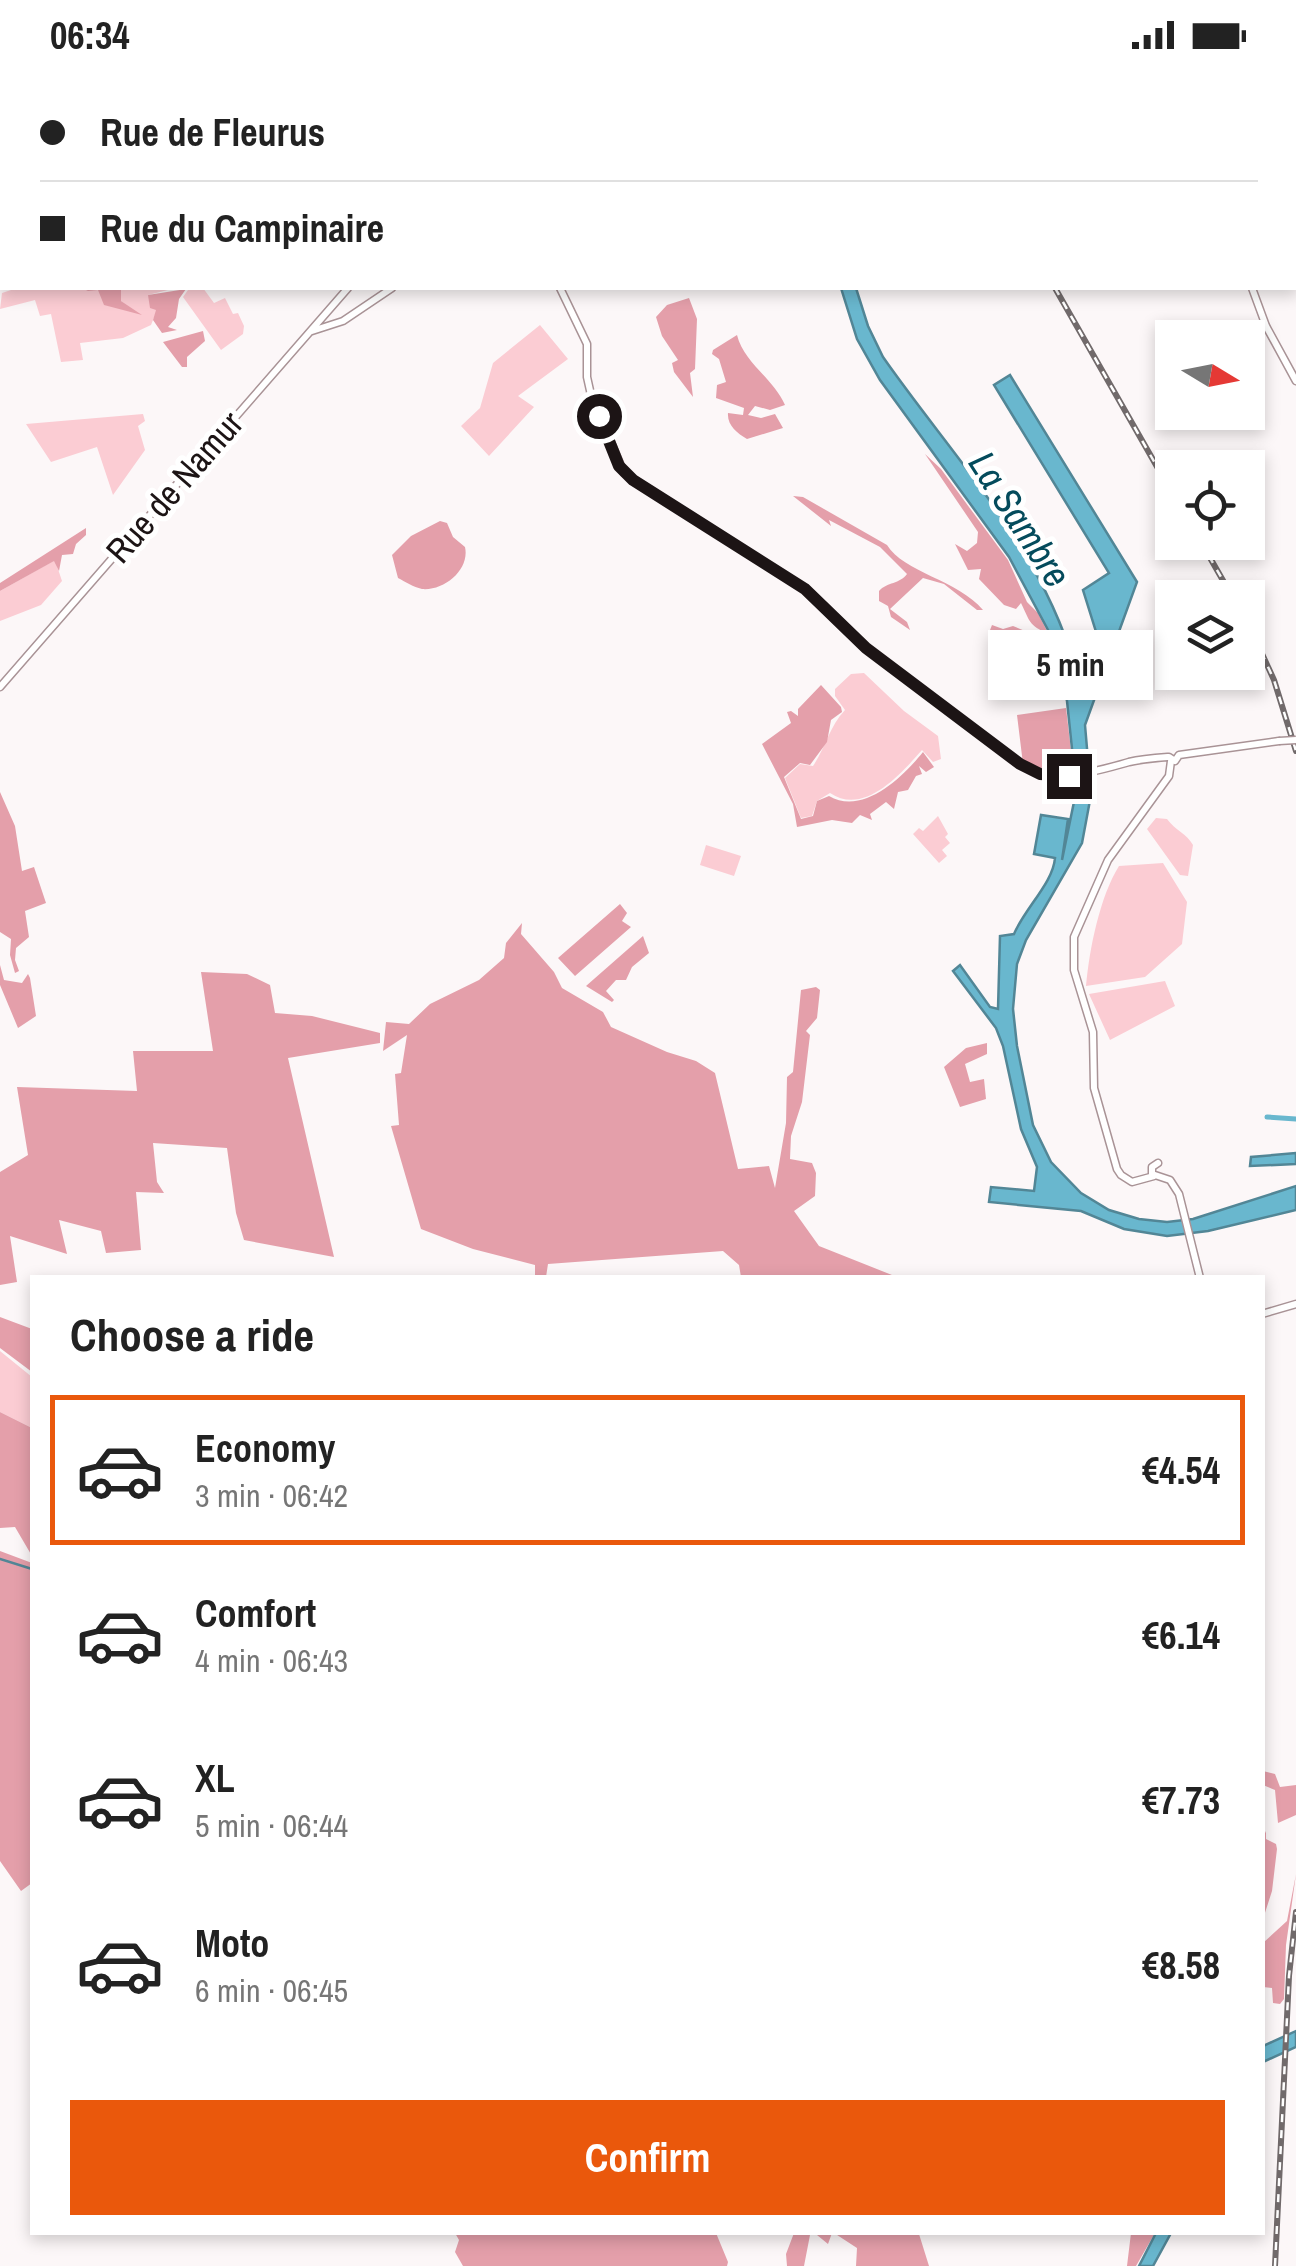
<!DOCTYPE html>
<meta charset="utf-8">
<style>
:root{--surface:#fff;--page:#f6f6f6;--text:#222;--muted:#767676;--line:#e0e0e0;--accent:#ea580c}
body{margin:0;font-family:"Archivo Narrow",sans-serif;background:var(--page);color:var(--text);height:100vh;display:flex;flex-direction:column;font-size:38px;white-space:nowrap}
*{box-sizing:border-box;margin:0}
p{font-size:32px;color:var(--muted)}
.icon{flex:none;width:55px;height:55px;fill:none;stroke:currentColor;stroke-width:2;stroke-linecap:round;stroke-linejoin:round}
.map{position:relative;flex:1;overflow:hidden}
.side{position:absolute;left:30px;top:1205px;width:1235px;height:960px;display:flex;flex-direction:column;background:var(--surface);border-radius:0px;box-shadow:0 5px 15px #0003}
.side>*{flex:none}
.banner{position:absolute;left:0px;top:0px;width:1298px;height:220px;box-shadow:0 5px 15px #0003;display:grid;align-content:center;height:220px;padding:0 40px;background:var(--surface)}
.needle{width:65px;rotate:100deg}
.controls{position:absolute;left:1155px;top:250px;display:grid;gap:20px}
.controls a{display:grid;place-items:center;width:110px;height:110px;border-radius:0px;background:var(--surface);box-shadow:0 5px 15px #0003;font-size:50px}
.end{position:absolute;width:45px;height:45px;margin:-22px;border:12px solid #1c1415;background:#fff;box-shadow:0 0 0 5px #fff}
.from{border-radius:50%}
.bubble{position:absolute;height:70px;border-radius:0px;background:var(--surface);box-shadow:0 5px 15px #0003;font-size:32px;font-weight:700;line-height:70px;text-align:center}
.banner b{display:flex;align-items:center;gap:35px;height:95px;font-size:38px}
.banner b+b{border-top:2px solid var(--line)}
.banner i{width:25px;height:25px;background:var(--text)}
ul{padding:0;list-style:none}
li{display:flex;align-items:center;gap:30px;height:150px;margin:0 20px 15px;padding:0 20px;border:5px solid transparent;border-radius:0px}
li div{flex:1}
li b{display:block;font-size:38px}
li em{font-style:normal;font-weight:700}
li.on{border-color:var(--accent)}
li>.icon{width:90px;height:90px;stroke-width:1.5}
h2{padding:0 40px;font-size:45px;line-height:120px}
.action{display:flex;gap:20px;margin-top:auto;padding:20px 40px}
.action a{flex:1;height:115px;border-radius:0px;background:var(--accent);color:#fff;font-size:40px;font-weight:700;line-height:115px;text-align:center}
.status{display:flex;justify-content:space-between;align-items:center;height:70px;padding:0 50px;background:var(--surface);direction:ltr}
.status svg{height:28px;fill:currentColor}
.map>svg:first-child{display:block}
</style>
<div class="status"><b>06:34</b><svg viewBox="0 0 49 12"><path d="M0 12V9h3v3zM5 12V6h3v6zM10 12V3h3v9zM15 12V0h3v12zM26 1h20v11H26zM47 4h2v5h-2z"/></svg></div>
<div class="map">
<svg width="1296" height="2196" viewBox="0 0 1296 2196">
<rect width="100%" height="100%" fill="#fcf7f8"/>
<!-- green -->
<path fill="#fbccd3" d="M17,218L98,219L102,226L128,237L121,231L119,218L168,220L148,225L157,240L151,255L123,268L80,273L83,290L61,292L51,244L40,246L35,230L0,239L2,223Z
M203,218L214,233L225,228L233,244L238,243L244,256L243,264L221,280L183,227L188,220Z
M540,255L568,289L518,326L534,337L489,386L461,356L480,338L493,293Z
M143,344L145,351L138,356L145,380L113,425L97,377L51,392L26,354Z
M55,490L62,511L41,535L0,551V521Z
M864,603L904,641L938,666L941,689L933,692L922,680C900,705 864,746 830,723L817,731L812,746L801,748L785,708L800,694L813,696C826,677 829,657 845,640L835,626V619L851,604Z
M938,746L948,764L945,767L950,773L942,780L947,786L939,793L913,764L919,758L923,761Z
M1156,748L1167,749C1175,760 1187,764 1193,775L1188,806L1180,805L1147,759Z
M706,775L741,786L734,806L700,795Z
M1163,793L1187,832L1182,874L1145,907L1086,916C1089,880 1100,826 1119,796Z
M1165,911L1175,936L1110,970L1089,924Z
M0,1281L32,1307V1358L0,1342Z"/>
<!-- forest -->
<path fill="#e49faa" d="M82,218L121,219V231L142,245L104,235L98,220L88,221Z
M186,219L179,229L176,248L168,257L177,260L162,263L153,250L156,240L150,238L148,225Z
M689,228L697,249L695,299L690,303L693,327L674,302L672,293L678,290L662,266L656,247L667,235Z
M203,261L205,271L187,287V297H182L163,272Z
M737,265C744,293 773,308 785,335L770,340L755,336L748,345L761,348L775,344L783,358L747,369C737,363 727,355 728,343L743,345L744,338L716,328L717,315L726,312L719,289L712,284L713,280Z
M925,384L941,399L1008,490L1027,532L1038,543L1048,563C1029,557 1029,549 1021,533L1016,539L1004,535L979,509L981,499L968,500L955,474L967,481L977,473L978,462Z
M793,426L803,427L887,475C903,502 958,510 983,540H977L944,514L923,508L890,539L907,552L910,560L891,547L888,536L879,531V521C887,512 900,514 907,504L880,477L829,450L831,456Z
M440,451L447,453L453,467L465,477C470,499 445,521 422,519C413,517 406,512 398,508L392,485L411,466Z
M86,458V465L76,474L73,484L62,485L59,501L54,491L0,521V513Z
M992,555L1003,559L1013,556L1051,572L1060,609C1044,605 1045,589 1042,575L1034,572L1032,566L1011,560L1027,573L1019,581L1014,572L1016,567L993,564L990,560Z
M821,615L841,637L842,642L831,650L827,672L810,695L800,693L784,707L801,749L813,746L817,731L829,726C863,746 903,707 923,682L934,697L926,702L919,696L922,704L916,706L908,720L898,722L894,739L886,732L870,744L872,750L860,745L852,753L832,750L797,757L793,734L762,674L791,653L787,642L791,641L798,646V639Z
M1066,638L1073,697L1048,701L1023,694L1017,645Z
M0,722L15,756L22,801L34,797L46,833L25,841L29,867L16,878L15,890L19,901L15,903L10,885L11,869L0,862Z
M620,834L627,843L622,851L631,857L575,906L558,888Z
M522,853L521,864L554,902L562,918L603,942L611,957L667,982L696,991L715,1003L738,1099L769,1096L775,1118L786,1053L787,1007L793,1002L801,920L816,917L820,920L817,948L806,961L810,965L802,1032L791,1066L790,1089L812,1093L816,1103L815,1126L794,1141L819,1176L897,1207H741L739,1195L723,1181L548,1194L546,1207H535V1195L473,1179L421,1159L391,1056L399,1055L395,1004L401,1003L407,965L383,981L386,952L409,954L430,934L479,910L504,888L506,873Z
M643,866L649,883L632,897L626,910H616L606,921L614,930L612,932L586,916Z
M0,895L4,910L22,913L28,904L30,908L36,946L18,958L0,915Z
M201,902L247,904L270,915L275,943L312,946L380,963V973L288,988L334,1187L244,1170L236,1143L227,1078L153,1073L157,1112L164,1123L136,1122L141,1180L106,1183L101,1161L59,1150L67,1184L10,1166L17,1212L0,1215V1102L28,1085L17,1017L137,1021L133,981H213Z
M987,973V984L965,994L970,1012L984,1009L986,1029L960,1037L944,997L966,978Z
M0,1247L32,1259V1302L0,1278Z
M0,1342L32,1358V1486L15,1457L0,1458Z
M0,1481L32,1493V1813L21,1821L0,1791Z
M1263,1701L1275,1704L1280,1717L1296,1715V1745L1278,1753L1275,1720L1263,1715Z
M1266,1761V1769L1276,1774L1277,1779L1272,1821L1263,1849L1262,1770Z
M1296,1804L1286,1875L1284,1929L1280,1934L1273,1933L1272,1918L1263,1917V1873L1287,1851Z
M716,2163L728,2192L727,2196H463L455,2182L459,2170L455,2163Z
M794,2163V2162L832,2163L828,2174L817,2165H810L804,2196H787L786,2184Z
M834,2163H916L919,2164L929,2196H856L857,2178Z
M1131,2163H1155L1136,2196H1127Z"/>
<!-- water -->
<path fill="#69b7ce" stroke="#528696" stroke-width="2.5" d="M841,218H856L868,256L883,287C952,386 1042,478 1075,597L1098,592L1102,581L1083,520L1109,503L994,315L1010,305L1137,512L1085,655L1091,725L1082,773L1026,870L1017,894L1013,939L1017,976L1033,1055L1051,1092L1081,1123L1109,1140L1139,1149L1167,1152L1193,1149L1296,1116V1140L1208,1161L1167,1166L1124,1159L1081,1141L989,1132L991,1117L1034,1121L1037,1097L1021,1059L1003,976L996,958L953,901L960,895L990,937L998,939L1000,866L1014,864C1025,838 1053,813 1055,788L1034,784L1041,745L1068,749L1062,790L1075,727L1057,724L1058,715L1076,717L1067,631L1048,560L1009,487L880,310L857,269Z
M1296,1083V1094L1250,1096L1251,1087Z
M1296,1961V1977L1263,1992V1976Z
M1156,2163H1171L1153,2196H1139Z"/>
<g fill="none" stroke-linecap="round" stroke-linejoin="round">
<!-- stream -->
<path stroke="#528696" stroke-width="2.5" d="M0,1489L32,1499"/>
<!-- canal -->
<path stroke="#69b7ce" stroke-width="5" d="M1267,1047L1296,1049"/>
<!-- secondary casing -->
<g stroke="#a99396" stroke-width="9">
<path id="secondary" d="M1047,0L1048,2
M0,159L2,160
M560,218L587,274V307L591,325L624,403L805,519L866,578L1020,694C1056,715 1093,702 1129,692C1142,689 1156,688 1169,687L1175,691L1179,685L1279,671
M1252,218L1266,256L1296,311
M312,261L343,251L392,218
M0,617L348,218
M1158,1093L1152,1097V1104L1170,1110L1179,1124L1200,1208
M1154,1106L1132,1112L1121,1105L1117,1099L1094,1018L1093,962L1074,900V867L1108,790L1169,706L1171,691
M1262,1244L1296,1234"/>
</g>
<!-- primary casing -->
<g stroke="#a99396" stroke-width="10">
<path id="primary" d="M391,0V2
M741,0L743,2"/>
</g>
<!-- secondary -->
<use href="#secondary" stroke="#fff" stroke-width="6"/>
<!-- primary -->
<use href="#primary" stroke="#fff" stroke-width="8"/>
<!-- rail casing -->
<g stroke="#716a6b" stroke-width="6">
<path id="rail" d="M835,0L837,2
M1055,218L1172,423
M1201,472L1233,528
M1248,553L1274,610L1296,681
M1275,2196L1289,1906L1296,1842"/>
</g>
<!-- rail -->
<use href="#rail" stroke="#fff" stroke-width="2.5" stroke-dasharray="8" stroke-linecap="butt"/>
<!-- secondary-bridge casing -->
<g stroke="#a99396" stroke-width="9" stroke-linecap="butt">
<path id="secondary-bridge" d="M1279,671L1296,670"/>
</g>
<!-- secondary-bridge -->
<use href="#secondary-bridge" stroke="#fff" stroke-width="6"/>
</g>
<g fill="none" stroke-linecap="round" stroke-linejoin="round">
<!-- route -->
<path stroke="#1c1415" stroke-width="12" d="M599,346L619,396L633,410L805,519L866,578L1020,694L1040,704L1069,706"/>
</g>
<g text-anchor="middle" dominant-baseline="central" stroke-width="10" stroke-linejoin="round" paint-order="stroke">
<!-- street labels -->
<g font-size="35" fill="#1c1415" stroke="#fff">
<text transform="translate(174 417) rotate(-49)">Rue de Namur</text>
</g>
<!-- water labels -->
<g font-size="38" font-style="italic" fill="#044b5c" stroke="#fff">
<text transform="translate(1020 449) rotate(57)">La Sambre</text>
</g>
</g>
</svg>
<div class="controls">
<a><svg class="needle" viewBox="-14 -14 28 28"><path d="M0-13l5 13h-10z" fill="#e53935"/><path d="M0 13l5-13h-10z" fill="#767676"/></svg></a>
<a><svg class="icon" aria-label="locate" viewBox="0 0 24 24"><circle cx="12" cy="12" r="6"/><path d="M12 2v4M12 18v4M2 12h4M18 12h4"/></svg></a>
<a><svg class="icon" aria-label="layers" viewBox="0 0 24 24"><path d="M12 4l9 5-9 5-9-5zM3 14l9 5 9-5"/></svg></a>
</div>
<i class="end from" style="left:599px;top:346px"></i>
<i class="end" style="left:1069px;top:706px"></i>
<div class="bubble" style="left:988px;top:560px;width:165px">5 min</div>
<div class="banner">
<b><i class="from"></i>Rue de Fleurus</b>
<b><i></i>Rue du Campinaire</b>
</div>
<section class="side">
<h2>Choose a ride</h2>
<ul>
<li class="on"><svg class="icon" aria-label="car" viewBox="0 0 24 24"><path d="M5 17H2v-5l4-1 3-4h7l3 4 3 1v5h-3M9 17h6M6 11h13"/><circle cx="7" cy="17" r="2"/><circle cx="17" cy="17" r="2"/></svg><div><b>Economy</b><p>3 min · 06:42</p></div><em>€4.54</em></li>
<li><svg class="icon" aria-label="car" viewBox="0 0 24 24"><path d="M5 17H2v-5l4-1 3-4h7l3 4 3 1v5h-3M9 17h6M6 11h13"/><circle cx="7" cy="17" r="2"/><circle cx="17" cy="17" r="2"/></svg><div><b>Comfort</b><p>4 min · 06:43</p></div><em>€6.14</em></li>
<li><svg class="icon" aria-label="car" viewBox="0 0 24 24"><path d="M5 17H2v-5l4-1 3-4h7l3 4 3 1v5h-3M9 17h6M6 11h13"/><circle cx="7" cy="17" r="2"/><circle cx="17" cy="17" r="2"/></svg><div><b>XL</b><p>5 min · 06:44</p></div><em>€7.73</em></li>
<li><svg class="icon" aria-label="car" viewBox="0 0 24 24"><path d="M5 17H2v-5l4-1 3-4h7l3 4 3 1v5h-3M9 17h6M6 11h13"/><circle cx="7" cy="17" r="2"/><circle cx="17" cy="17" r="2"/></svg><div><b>Moto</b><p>6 min · 06:45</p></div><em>€8.58</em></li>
</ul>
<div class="action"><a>Confirm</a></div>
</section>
</div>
